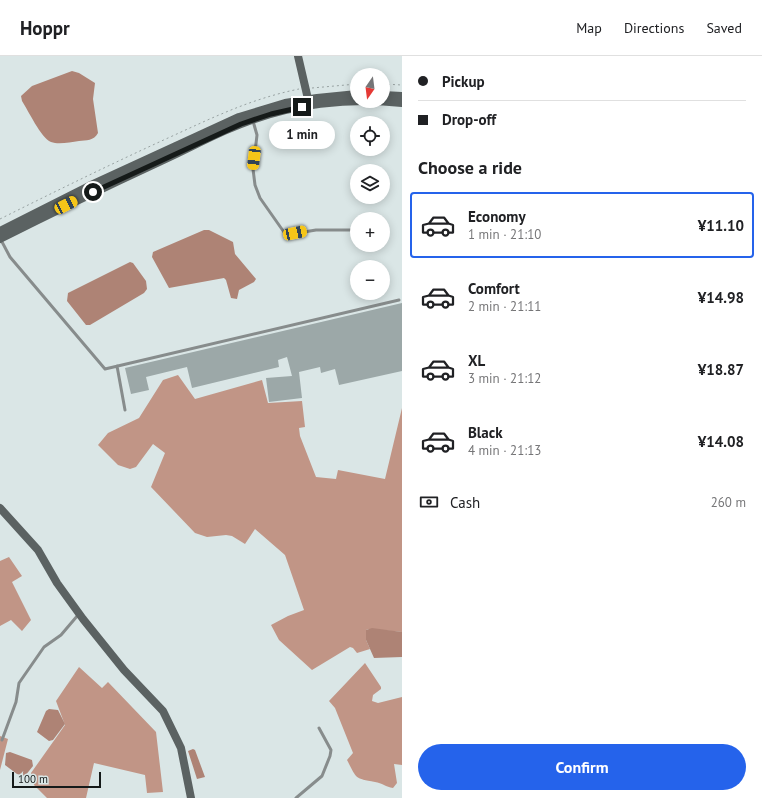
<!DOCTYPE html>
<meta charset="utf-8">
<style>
:root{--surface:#fff;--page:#f6f6f6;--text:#202124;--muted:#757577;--line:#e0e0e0;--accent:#2563eb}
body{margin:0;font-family:"PT Sans",sans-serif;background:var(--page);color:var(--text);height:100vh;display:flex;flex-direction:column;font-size:15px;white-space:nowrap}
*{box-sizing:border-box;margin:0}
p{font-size:13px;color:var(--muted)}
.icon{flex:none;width:22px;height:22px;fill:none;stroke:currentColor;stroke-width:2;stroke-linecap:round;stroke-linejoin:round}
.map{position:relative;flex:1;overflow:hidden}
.details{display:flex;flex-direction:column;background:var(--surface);width:360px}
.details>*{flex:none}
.hud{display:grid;align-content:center;height:88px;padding:0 16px;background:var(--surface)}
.needle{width:26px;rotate:194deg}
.buttons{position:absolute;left:350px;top:12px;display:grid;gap:8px}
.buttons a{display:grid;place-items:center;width:40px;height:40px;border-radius:50%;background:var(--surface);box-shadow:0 2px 10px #0003;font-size:20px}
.scale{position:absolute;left:12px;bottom:10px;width:89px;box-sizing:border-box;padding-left:4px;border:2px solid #151a19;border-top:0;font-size:11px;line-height:14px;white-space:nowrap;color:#151a19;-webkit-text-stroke:3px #dae6e6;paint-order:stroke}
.end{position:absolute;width:18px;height:18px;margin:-9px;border:5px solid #151a19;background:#fff;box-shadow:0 0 0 2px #fff}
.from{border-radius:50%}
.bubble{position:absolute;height:28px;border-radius:14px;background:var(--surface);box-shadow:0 2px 10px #0003;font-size:13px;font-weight:800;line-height:28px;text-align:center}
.car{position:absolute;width:12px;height:24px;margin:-12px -6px;border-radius:5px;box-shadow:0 0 3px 1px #0007;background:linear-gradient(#f5c518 24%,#345 0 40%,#f5c518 0 76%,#345 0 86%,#f5c518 0)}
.hud b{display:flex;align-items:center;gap:14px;height:38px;font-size:15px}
.hud b+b{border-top:1px solid var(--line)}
.hud i{width:10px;height:10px;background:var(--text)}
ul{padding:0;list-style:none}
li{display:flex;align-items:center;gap:12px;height:66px;margin:0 8px 6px;padding:0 8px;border:2px solid transparent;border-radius:4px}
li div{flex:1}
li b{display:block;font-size:15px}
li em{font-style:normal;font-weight:800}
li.selected{border-color:var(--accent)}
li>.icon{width:36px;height:36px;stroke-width:1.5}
h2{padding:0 16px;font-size:18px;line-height:48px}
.pay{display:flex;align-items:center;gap:10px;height:44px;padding:0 16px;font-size:15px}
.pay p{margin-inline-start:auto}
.primary-button{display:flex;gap:8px;margin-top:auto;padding:8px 16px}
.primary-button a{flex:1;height:46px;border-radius:24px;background:var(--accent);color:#fff;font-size:16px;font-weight:800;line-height:46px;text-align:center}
header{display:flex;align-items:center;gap:24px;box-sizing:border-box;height:56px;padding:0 20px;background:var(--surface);border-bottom:1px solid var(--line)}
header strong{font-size:19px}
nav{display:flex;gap:22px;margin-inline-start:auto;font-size:14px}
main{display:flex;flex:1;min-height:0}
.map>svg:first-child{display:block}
</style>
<header>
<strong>Hoppr</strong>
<nav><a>Map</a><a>Directions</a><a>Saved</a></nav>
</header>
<main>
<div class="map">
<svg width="402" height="742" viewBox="0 0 402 742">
<rect width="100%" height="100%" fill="#dae6e6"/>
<!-- forest -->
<path fill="#c19586" d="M178,319L195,343L262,324L268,347L302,345L305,371L299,372L300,380L316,421L336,423L338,414L385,423L402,352V576L369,573L366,574V584L370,593L357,597L353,592L350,591L312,614L279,584L271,569L288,560L304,554L285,499L255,473L245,488L232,480L226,479L207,481L195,477L151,431L165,397L153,388L136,411L130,413L118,409L98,389L108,377L139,362L163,324Z
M9,501L22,520L12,526L31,564L22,575L11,564L0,570V505Z
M365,607L381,631V633L373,639L372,645L378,647L402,641V709L394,708L397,727L393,732C386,731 382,727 375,726C354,722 357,723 347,704L353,697L335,652L329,645Z
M79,611L102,632L108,626L156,676L163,736L147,737L145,719L94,707L86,742H47L34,729L31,717L65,669L56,645Z
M0,680L8,683L0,714Z"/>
<!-- water -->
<path fill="#ae8375" d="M72,15L79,17L95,27L93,43L98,77C94,85 86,84 79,85C70,86 59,89 51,86C41,82 28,54 22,45L21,40L32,30Z
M204,174H209L233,186L235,198L256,223L254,226L239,234L237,243L231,242L226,224L224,222L169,232L152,201L153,196Z
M130,206L133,207L146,225L147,233L144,237L90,269H86L67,245L68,237Z
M372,572L402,576V601L374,602L366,584V574Z
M49,653L58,654L65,668L53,684L49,685L37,676L46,655Z
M193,693L195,694L205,721L197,723L188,695Z
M10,696L32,704L33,710L25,720L17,718L5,709L6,697Z"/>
<!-- building -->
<path fill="#9ca8a8" d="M402,247V315L339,329L335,313L321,317L320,311L299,316L302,342L269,346L266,322L292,320L287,301L278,304L279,311L192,332L187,311L146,321L149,334L131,338L125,312Z"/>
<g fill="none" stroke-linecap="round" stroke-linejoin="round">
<!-- path -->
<path stroke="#98a2a2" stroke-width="1" stroke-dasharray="2 3" stroke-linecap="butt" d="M383,28L402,29
M312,32L357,28
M0,163C56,135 111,108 168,82C212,62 250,43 299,33"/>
<!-- lane -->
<path stroke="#878c8c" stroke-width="3" d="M253,65L257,79L253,113L255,129L260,142L286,179L316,174H351
M1,184L10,201L105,313L399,244
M117,310L125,354
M2,684L16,646L19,627L44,591L61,579L78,559
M296,742L322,720L330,700L331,694L319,672"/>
<!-- secondary -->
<path stroke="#5b6262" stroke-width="8" d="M298,0L308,43
M383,39L402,40
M0,175L89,130L239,61L285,47L317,42L357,38
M0,183C53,156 107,130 161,105C188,93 214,78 241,68C291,48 349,41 402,47
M0,452L38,494L57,527L83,563L124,614L163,655L181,692L191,742"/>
</g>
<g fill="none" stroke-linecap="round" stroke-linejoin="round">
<!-- route -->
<path stroke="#151a19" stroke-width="5" d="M93,136L241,68L271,58L302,51"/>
</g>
</svg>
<div class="buttons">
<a><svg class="needle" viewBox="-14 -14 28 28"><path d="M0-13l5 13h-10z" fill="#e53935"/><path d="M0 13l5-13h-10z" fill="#757577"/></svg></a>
<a><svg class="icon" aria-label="locate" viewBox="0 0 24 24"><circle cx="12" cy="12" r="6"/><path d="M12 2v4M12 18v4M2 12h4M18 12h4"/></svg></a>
<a><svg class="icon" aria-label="layers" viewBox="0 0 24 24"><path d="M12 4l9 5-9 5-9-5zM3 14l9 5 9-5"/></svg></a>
<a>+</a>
<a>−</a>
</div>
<div class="scale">100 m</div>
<i class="end from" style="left:93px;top:136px"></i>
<i class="end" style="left:302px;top:51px"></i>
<div class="bubble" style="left:269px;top:65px;width:66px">1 min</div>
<i class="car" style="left:254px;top:102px;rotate:187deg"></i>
<i class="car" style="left:66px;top:149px;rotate:63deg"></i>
<i class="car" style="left:295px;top:177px;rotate:78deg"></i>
</div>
<section class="details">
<div class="hud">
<b><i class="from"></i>Pickup</b>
<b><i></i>Drop-off</b>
</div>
<h2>Choose a ride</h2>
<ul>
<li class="selected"><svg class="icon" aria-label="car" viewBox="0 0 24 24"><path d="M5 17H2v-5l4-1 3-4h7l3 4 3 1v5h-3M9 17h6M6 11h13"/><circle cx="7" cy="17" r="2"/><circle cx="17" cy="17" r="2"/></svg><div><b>Economy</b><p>1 min · 21:10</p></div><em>¥11.10</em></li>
<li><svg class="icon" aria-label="car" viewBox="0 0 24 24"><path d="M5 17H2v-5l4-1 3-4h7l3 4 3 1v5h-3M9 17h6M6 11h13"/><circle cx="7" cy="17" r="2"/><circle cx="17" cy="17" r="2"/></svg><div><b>Comfort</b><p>2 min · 21:11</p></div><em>¥14.98</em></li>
<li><svg class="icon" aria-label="car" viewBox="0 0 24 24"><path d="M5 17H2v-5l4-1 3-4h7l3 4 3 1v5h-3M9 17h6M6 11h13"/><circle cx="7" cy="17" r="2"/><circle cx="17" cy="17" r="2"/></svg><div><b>XL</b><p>3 min · 21:12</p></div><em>¥18.87</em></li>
<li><svg class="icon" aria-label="car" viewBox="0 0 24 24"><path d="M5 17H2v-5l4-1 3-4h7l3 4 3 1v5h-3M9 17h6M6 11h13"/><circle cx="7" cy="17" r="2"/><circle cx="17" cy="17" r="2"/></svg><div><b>Black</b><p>4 min · 21:13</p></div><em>¥14.08</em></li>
</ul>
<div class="pay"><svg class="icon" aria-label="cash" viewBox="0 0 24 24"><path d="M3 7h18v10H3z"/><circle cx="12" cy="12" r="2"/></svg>Cash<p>260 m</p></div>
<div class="primary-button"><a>Confirm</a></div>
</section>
</main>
